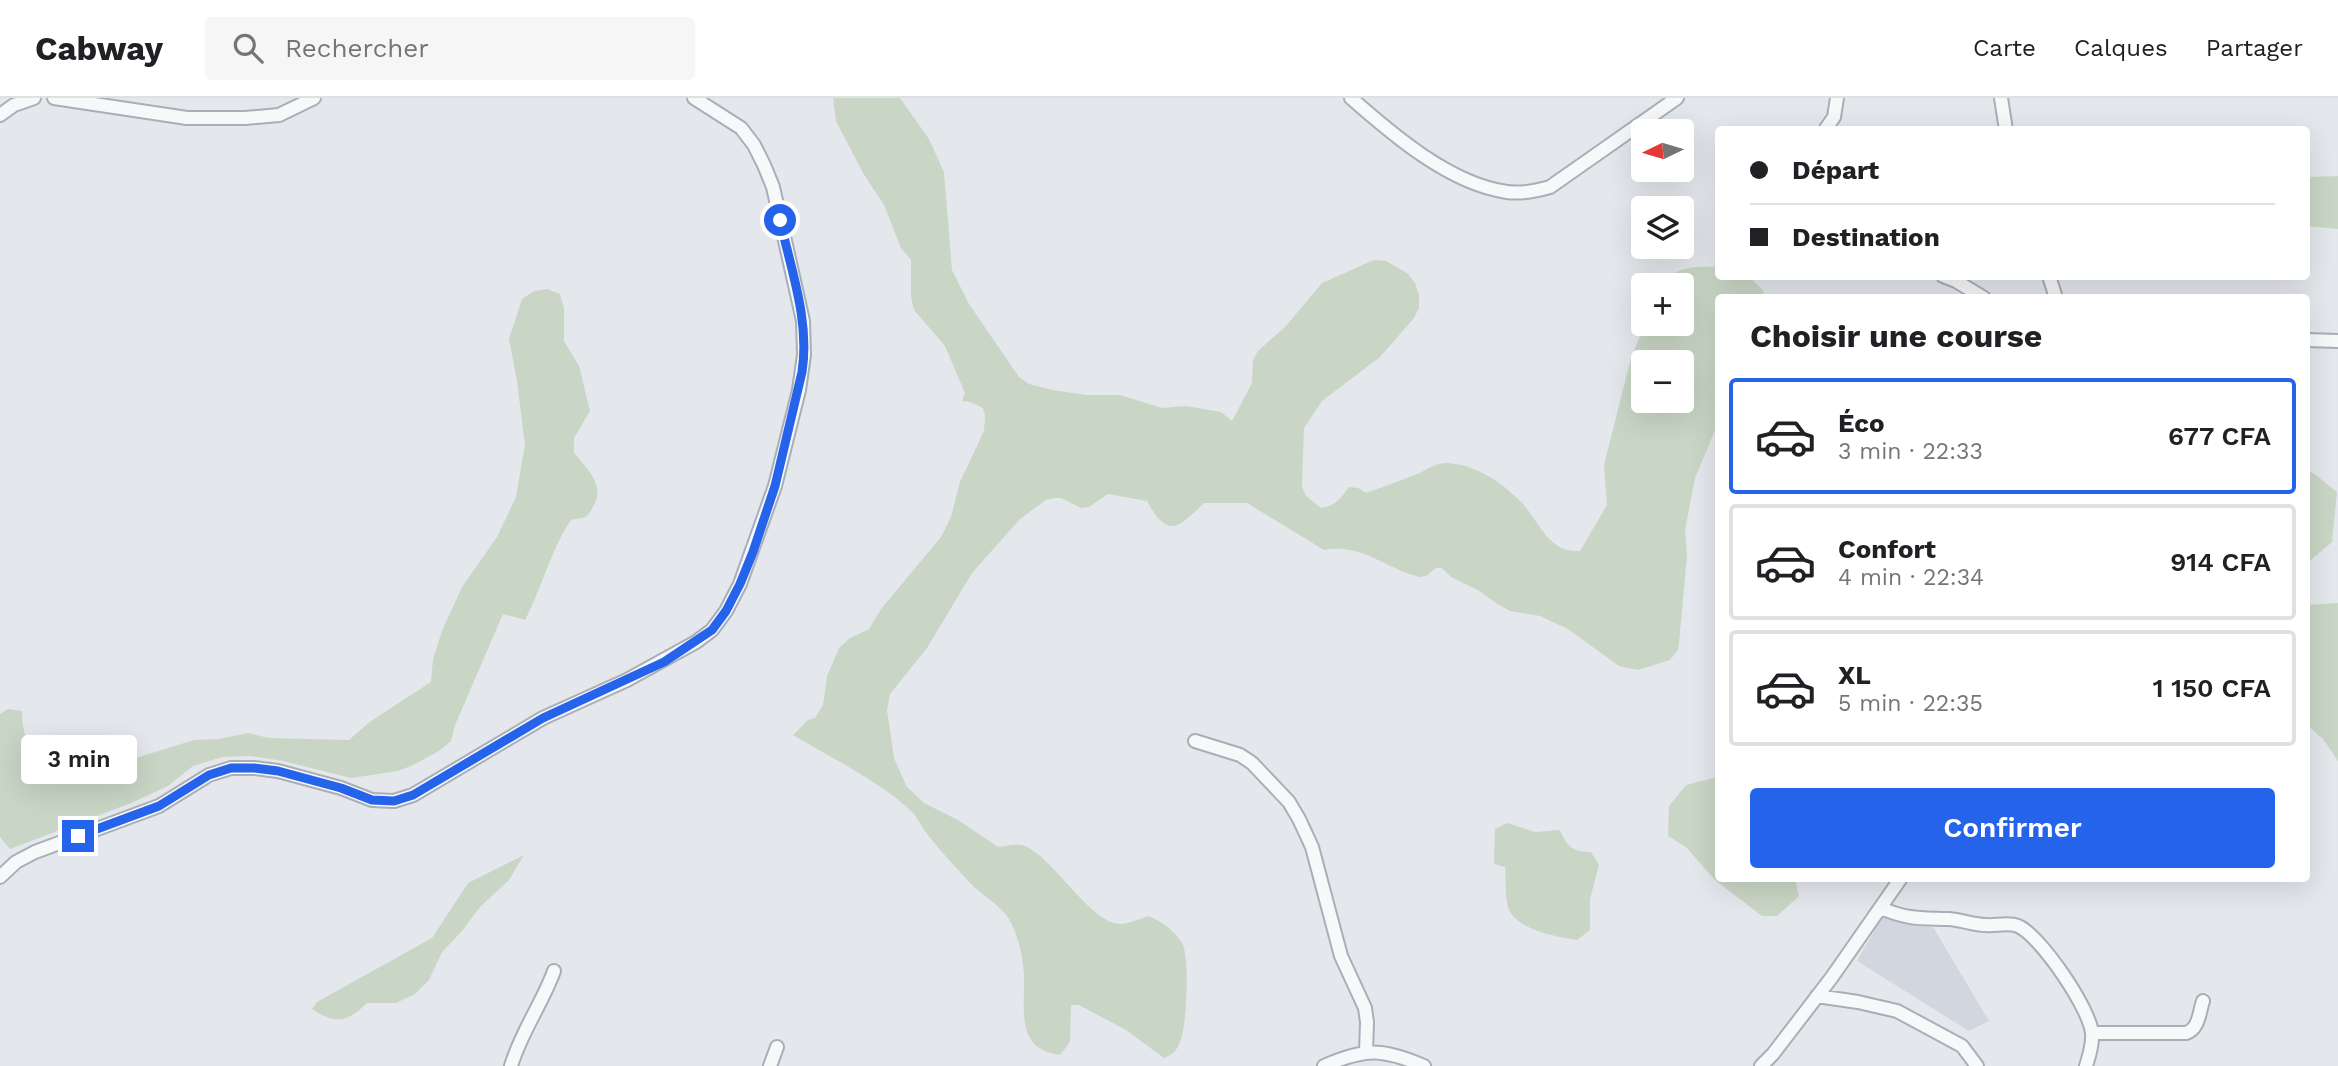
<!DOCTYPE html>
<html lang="fr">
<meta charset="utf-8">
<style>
:root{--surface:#fff;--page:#f6f6f6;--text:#202124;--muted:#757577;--line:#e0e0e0;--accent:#2563eb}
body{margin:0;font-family:"Work Sans",sans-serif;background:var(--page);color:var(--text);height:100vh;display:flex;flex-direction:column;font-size:26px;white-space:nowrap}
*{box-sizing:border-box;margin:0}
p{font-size:23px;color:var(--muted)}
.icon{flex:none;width:38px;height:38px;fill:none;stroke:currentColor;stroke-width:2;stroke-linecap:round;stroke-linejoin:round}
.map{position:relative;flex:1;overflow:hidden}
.sheet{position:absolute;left:1715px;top:196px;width:595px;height:588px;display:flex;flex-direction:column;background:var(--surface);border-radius:7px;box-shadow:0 7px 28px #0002}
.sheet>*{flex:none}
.top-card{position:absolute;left:1715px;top:28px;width:595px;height:154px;border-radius:7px;box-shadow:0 7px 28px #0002;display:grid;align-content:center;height:154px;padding:0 35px;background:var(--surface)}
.needle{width:46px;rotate:265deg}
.fabs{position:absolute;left:1631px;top:21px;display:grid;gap:14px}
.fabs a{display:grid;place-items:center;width:63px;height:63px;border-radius:7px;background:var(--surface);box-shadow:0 7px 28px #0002;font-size:35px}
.end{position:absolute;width:32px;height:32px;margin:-16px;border:9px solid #2563eb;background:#fff;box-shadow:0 0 0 4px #fff}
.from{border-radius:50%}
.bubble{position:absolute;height:49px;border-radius:7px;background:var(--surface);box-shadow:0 7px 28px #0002;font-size:23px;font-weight:600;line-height:49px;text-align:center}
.top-card b{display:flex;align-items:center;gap:24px;height:66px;font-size:26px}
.top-card b+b{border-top:2px solid var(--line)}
.top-card i{width:18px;height:18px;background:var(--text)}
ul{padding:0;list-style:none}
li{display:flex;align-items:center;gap:21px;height:116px;margin:0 14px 10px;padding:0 21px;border:4px solid var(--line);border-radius:7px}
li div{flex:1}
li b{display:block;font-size:26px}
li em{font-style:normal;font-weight:600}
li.selected{border-color:var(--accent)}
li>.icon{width:63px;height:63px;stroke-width:1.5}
h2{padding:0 35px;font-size:32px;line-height:84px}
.cta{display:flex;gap:14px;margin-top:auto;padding:14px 35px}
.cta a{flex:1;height:80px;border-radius:7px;background:var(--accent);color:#fff;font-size:28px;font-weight:600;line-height:80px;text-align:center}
header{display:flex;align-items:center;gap:42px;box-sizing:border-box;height:98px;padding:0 35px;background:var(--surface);border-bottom:2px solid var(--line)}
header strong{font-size:33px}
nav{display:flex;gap:38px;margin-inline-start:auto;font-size:24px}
.search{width:490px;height:63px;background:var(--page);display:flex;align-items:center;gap:18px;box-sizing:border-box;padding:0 24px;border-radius:7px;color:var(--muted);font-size:26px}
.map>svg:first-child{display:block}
</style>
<header>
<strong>Cabway</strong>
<div class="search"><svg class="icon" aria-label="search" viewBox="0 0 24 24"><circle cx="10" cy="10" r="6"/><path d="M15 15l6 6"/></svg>Rechercher</div>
<nav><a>Carte</a><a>Calques</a><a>Partager</a></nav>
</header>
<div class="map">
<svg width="2338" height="968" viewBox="0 0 2338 968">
<rect width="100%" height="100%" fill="#e4e7ec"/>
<!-- built -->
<path fill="#d2d6de" d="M1885,814L1902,823L1933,829L1989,923L1969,933L1857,863Z"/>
<!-- green -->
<path fill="#c9d6c5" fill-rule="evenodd" d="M833,0H900L929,41L944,74L952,172L969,206L1019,279L1029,286L1053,292L1086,297H1120L1162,310L1186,308L1221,314L1232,323L1252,285L1253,262L1258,253L1285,229L1322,185L1374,162L1386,163L1407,175L1415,185L1419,197V210L1414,220L1380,259L1322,303L1304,330L1302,389L1306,398L1321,410C1335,408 1341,400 1349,389L1358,390L1366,395C1383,389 1400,383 1417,376C1427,372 1435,365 1447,365C1475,366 1503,385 1521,404C1540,424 1548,455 1580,453L1607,407L1604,367L1631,260L1645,226H1682V187H1660C1678,168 1693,168 1718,169V178L1749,179L1763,192L1764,199L1718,200V325L1695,380L1685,432L1687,458L1679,545L1678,552L1670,562L1638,572L1619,568L1568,531L1540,518L1510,513L1499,507L1478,492L1451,479L1442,470H1436L1426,478L1420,479C1385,471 1363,445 1324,452L1247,405H1204C1177,431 1168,441 1147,403L1108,396L1089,409L1081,410L1061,400H1054L1046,402L1020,421L972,475L927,550L890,596L887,612L894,660L907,689L924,705L958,722L998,749C1006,748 1017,745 1025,748C1054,760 1092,828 1122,826C1131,825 1141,820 1149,818C1162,824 1174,832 1182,845C1190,859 1187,932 1179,946C1176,954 1171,957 1164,960L1126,932L1079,907H1071L1070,944L1060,957C1015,951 1025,912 1024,877C1023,858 1018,837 1009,821C1000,807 982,797 970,785C956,769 941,754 928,737C922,730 919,722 913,715C886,687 828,658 793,637L808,622L815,620L823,607L827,578L839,550L850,540L869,531L881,511L941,439L951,419L960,384L984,333L985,318L983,310L970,304L962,303L965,295L945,248L914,212L911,199V162L901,150L884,107L863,75L836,23ZM1682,264V303H1643V264Z
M2338,78V131L2307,128V79Z
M547,191L560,196L564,211V243L579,268L590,313L574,340V355C593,377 609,392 586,419L571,422C551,451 542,490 525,522L503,516L455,627L451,643L439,653L413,667L398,673L351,680L283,663L250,658L222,659L193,668L168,688L131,705L10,751L0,739V616L8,611L22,613C22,640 33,669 56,684L90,668L139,659L194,642L219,641L248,635L269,640L349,642L371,623L431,584L433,561L442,533L462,489L497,439L516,399L525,347L517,283L509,241L522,201L534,193Z
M2307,373L2313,375L2337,394L2332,444L2307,465Z
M2338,505V663L2323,641L2307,627L2306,507Z
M1718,679V780L1795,781L1799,798L1777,818H1762L1715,782L1686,749L1668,738L1669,708L1686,687Z
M1507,725L1535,734L1560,732C1567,749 1573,754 1591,754L1599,767L1590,801V832L1577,842C1557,839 1515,832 1508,809C1505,797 1506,782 1505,769L1494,766L1495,731Z
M524,757L509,782L480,809L462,833L442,854L429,882L415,896L396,905H367C348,924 335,927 312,911L317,904L432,840L468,785Z"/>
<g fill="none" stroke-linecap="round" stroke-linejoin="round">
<!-- minor casing -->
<g stroke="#a9aeb7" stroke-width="16">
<path id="minor" d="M54,0L187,20H245L279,17L314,0
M1351,0C1393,37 1450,86 1507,94C1522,96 1536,93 1550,89L1677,0
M2001,0L2006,32
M0,17L14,7L34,0
M1825,32L1834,19L1837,0
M1943,178L1956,183L1984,200
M2049,178L2056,200
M2306,242L2338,243
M1195,643L1240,657L1252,665L1289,704L1299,721L1312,749L1341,858L1365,910L1367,924L1366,954
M0,779L16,764L35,754L159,708L209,677L231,670H254L278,673L341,690L372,702L394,703L413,697L543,620L627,582L696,544L712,532L726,513L740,486L775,388L799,292L804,257L803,223L773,89L764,67L754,47L741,30L694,0
M1881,810C1909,822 1920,820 1949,821C1962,822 1974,827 1986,827C1996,828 2008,824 2018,828C2040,837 2091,912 2092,936C2093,947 2089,958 2086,968
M1817,898L1858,904L1897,913L1962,948L1977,968
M2093,935H2186C2199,931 2199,915 2203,903
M511,968C521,934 542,906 554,873
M770,968L777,949
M1324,968C1365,950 1382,950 1424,968
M1761,968L1773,956L1832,879L1901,780"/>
</g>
<!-- minor -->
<use href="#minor" stroke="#f7f8fa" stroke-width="12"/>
</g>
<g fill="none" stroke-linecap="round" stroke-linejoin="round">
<!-- route -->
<path stroke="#2563eb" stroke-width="9" d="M78,738L159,708L209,677L231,670H254L278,673L341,690L372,702L394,703L413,697L543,620L664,564L712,532L726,513L740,486L753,454L775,388L802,274C810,223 791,172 780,122"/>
</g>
</svg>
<div class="fabs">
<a><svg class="needle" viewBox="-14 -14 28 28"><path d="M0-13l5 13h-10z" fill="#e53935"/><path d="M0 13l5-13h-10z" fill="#757577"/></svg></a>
<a><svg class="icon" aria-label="layers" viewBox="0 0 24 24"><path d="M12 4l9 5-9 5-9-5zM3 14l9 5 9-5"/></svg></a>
<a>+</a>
<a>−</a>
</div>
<i class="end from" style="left:780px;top:122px"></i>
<i class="end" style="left:78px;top:738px"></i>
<div class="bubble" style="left:21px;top:637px;width:116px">3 min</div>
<div class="top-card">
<b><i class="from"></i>Départ</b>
<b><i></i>Destination</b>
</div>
<section class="sheet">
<h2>Choisir une course</h2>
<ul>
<li class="selected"><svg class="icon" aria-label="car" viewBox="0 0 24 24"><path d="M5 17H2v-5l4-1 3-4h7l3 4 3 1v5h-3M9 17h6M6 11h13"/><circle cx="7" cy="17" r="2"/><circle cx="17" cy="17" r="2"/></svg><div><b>Éco</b><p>3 min · 22:33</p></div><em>677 CFA</em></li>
<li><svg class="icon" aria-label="car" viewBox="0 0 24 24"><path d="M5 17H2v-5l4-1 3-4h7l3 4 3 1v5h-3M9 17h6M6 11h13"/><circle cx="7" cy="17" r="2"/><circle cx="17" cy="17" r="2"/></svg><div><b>Confort</b><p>4 min · 22:34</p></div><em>914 CFA</em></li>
<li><svg class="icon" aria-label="car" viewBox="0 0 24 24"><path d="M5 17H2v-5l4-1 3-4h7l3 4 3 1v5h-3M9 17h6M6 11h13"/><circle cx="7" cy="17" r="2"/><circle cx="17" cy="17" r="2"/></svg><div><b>XL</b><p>5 min · 22:35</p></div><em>1 150 CFA</em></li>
</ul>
<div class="cta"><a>Confirmer</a></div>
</section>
</div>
